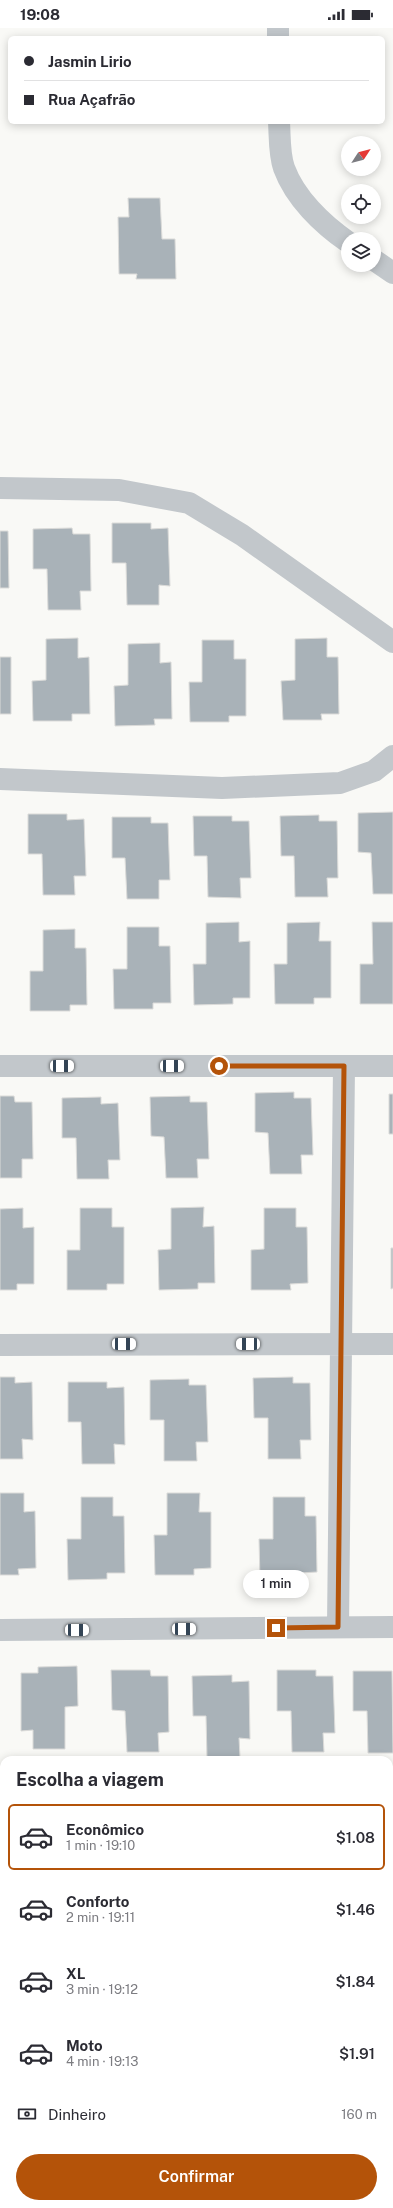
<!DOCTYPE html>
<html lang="pt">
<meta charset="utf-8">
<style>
:root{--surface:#fff;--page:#f7f7f7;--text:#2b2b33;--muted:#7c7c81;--line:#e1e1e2;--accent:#b45309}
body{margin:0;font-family:"Public Sans",sans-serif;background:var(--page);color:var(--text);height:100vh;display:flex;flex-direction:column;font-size:15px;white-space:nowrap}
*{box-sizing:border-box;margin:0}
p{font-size:13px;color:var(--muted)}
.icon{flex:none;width:22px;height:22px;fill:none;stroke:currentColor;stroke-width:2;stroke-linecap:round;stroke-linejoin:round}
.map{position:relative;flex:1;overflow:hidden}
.drawer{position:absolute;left:0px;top:1728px;width:393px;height:452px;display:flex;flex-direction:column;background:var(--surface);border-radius:12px 12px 0 0;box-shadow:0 2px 10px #0003}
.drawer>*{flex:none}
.guide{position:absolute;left:8px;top:8px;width:377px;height:88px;border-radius:6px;box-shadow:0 2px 10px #0003;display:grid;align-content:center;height:88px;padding:0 16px;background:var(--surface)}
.needle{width:26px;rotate:54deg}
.tools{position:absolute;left:341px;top:108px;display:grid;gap:8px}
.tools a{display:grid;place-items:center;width:40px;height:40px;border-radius:50%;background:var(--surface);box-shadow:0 2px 10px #0003;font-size:20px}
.end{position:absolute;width:18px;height:18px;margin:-9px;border:5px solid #b45309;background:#fff;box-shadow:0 0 0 2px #fff}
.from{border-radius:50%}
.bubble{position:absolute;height:28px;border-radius:14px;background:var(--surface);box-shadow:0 2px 10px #0003;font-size:13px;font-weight:600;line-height:28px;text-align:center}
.car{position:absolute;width:12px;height:24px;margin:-12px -6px;border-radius:5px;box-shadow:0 0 3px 1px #0007;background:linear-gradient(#fff 24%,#345 0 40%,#fff 0 76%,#345 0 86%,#fff 0)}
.guide b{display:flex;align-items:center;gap:14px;height:38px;font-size:15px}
.guide b+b{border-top:1px solid var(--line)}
.guide i{width:10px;height:10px;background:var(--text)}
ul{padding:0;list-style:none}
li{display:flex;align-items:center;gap:12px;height:66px;margin:0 8px 6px;padding:0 8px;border:2px solid transparent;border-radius:6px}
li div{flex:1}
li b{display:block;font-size:15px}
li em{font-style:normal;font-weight:600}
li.on{border-color:var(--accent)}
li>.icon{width:36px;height:36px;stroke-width:1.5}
h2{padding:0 16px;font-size:18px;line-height:48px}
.pay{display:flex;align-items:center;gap:10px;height:44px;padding:0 16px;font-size:15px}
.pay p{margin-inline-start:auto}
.primary-button{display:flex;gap:8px;margin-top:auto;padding:8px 16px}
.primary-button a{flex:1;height:46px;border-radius:24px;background:var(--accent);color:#fff;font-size:16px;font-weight:600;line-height:46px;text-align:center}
.status{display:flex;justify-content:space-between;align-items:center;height:28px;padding:0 20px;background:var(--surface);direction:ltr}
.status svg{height:11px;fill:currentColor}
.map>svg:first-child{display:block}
</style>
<div class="status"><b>19:08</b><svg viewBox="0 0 49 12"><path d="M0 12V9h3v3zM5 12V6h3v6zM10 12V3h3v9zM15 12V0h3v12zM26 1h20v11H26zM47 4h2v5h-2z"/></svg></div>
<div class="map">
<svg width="393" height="2180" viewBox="0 0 393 2180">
<rect width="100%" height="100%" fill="#f9f9f6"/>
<!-- building -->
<path fill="#a9b2b8" stroke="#dbdbd9" d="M128,170H160L162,211H175L176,251H136L137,246H119L118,189H129Z
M112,495H151V501L168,500L170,558L159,557V577H127L126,535H112Z
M72,500L73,506H90L91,563H80L81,582H48L47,541H33V501Z
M0,503H8L9,560H0Z
M78,610V630L89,629L90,686H72V693H33L32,653L46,652V611Z
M327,610V629H338L339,686H321L322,692H283L281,653L295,652V611Z
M202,612H234V631H246V688H229V694H190L189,654H202Z
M160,615V635L171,634L172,691H154L155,697L115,698L114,658L128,657V616Z
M0,629H11V686H0Z
M393,784V866H373L371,825L358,824V785Z
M28,786H67V792L84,791L86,848H74L75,867H43L42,826H28Z
M319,787V793H337L338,850H327L328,869H295L294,828H281L280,788Z
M193,788H232V793H249L251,850H240L241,870L208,869L207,828H194Z
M112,789H151V795H168L170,852H159V871H127L125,830H112Z
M239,894V914L250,913V970H233V976L194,977L193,936H206V895Z
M320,894L319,913H331V970H314V976H275L274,936H287V895Z
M372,894H393V976H360V936H373Z
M127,899H159V918H170L171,975H153V981H114L113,941H127Z
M75,901V920H86L87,977H70V983H30V943H43V902Z
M294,1064V1070H311L313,1127H301L302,1146H270L268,1105L255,1104V1065Z
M389,1066H393V1106H389Z
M0,1068H14L15,1074H32L33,1131H22V1150H0Z
M190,1068V1074H207L209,1131H197L198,1150H166L164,1109L151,1108L150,1069Z
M101,1069V1076L118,1075L120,1132H108L109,1151H77L76,1110H62V1070Z
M204,1179L203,1199L214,1198L215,1255H198V1261L159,1262L158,1222L171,1221V1180Z
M23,1180V1200L34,1199V1256H17V1262H0V1181Z
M80,1180H112V1199H124V1256H107V1262H67V1222H80Z
M264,1180H296V1199H307L308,1255L290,1256L291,1262H251V1222L264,1221Z
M391,1220H393V1260L391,1261Z
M0,1349H15V1355L32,1354L33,1412L22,1411L23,1431H0Z
M293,1349V1355H310L311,1412H300L301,1431H268V1390H254L253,1350Z
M189,1351V1357H206L208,1414H196L197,1433H164V1392H150V1352Z
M68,1354H107V1360L124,1359L125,1417L114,1416L115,1436H82L81,1394H68Z
M0,1465H24V1484L35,1483L36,1540L18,1541L19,1547H0Z
M167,1465H200L199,1484H211V1540L194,1541V1547H155L154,1507H167Z
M81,1469H113V1488H124L125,1545H107V1551L68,1552L67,1511H81Z
M273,1469H305V1488H316L317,1544L299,1545L300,1551H260L259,1511H273Z
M77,1638L78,1678L65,1679V1721H33V1702L21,1703V1645H38V1639Z
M111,1642H150L151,1648H168L169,1704L158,1705L159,1724H127L125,1683L112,1682Z
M277,1642H316V1648H333L335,1705H323L324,1724H292L291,1683H277Z
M353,1643H392L393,1725H368L367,1683H353Z
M232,1647V1654L249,1653L250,1711L239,1710L240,1729L207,1730L206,1688H193L192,1648Z
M389,1753H393V1834H389Z
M389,1921H393V2002H389Z
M389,2037H393V2118H389Z
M4,2078V2132H0V2079Z"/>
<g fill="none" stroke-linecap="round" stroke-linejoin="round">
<!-- minor -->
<path stroke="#c2c7cb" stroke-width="22" d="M278,0V10
M279,94C280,109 279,126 284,140C295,170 322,196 348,214
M374,232L393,245
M0,460L119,462L189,475L242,507L393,614
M0,751L222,760L340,755L374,743L393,728
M0,1038H393
M0,1317L393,1316
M338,1599L344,1038
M0,1602L393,1599
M0,1889H4
M389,1889H393
M389,2167H393
M0,2168H4"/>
</g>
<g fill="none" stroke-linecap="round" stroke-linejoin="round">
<!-- route -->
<path stroke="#b45309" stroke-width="5" d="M219,1038H344L338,1599L276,1600"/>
</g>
</svg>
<div class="tools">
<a><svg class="needle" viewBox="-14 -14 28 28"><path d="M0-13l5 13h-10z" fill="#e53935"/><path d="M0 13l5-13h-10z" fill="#7c7c81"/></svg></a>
<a><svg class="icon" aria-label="locate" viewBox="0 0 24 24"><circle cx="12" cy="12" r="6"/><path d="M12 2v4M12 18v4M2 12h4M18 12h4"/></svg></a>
<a><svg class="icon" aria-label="layers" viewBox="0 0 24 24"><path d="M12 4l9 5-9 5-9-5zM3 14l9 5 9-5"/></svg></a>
</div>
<i class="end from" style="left:219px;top:1038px"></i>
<i class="end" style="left:276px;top:1600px"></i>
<div class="bubble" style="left:243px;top:1542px;width:66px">1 min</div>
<i class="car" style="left:62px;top:1038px;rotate:90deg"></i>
<i class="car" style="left:172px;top:1038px;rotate:90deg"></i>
<i class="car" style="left:124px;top:1316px;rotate:90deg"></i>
<i class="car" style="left:248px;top:1316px;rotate:270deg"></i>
<i class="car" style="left:184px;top:1601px;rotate:90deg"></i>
<i class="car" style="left:77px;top:1602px;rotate:90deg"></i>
<div class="guide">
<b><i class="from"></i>Jasmin Lirio</b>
<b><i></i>Rua Açafrão</b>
</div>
<section class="drawer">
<h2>Escolha a viagem</h2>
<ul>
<li class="on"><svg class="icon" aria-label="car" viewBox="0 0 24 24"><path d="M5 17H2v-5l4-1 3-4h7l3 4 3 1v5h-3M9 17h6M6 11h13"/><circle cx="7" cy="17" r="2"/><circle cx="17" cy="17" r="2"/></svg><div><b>Econômico</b><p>1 min · 19:10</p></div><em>$1.08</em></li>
<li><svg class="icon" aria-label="car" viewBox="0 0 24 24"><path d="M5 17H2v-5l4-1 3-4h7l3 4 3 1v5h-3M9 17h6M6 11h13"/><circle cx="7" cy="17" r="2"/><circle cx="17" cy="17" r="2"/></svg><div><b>Conforto</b><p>2 min · 19:11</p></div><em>$1.46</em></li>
<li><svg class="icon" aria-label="car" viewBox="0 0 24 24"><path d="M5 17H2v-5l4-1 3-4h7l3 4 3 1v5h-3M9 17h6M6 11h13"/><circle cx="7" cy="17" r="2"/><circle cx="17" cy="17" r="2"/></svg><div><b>XL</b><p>3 min · 19:12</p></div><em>$1.84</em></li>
<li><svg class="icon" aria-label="car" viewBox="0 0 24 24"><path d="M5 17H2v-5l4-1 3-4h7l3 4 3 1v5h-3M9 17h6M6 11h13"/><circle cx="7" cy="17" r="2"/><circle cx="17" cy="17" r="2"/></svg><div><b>Moto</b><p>4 min · 19:13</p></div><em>$1.91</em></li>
</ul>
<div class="pay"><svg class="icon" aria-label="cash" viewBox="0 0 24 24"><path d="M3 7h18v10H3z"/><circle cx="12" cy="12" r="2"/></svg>Dinheiro<p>160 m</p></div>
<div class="primary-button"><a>Confirmar</a></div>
</section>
</div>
